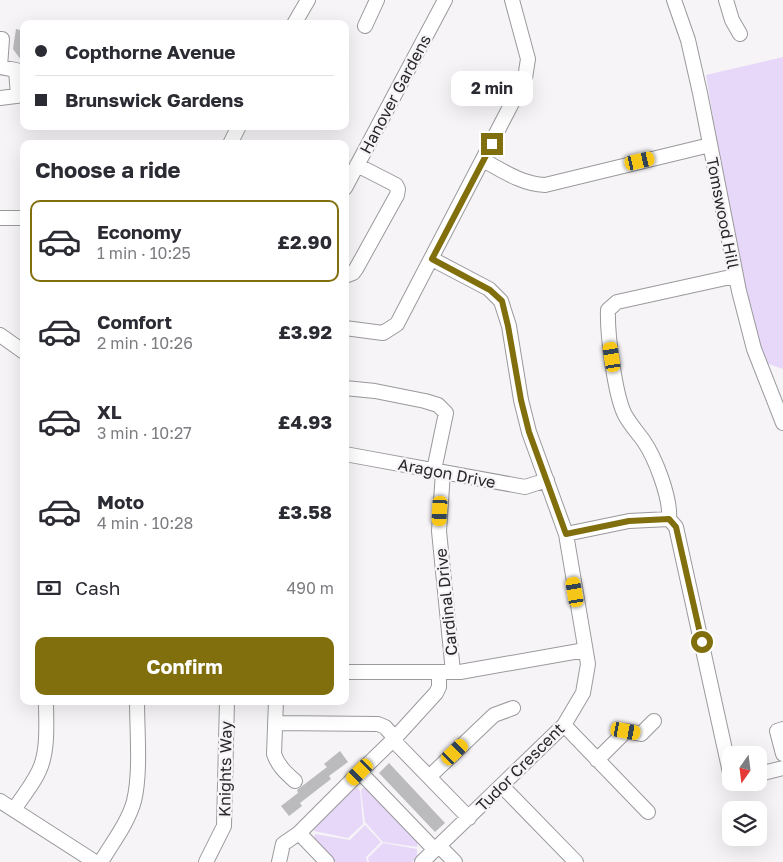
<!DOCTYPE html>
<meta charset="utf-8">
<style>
:root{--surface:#fff;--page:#f2f2f3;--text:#2b2b33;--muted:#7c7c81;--line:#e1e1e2;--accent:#816e0c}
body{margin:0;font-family:"Golos Text",sans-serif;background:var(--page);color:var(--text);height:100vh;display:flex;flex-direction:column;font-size:19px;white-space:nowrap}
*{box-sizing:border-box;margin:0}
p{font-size:16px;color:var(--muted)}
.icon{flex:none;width:28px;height:28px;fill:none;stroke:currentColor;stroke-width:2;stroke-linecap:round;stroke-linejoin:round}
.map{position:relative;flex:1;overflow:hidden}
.side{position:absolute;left:20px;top:140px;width:329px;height:565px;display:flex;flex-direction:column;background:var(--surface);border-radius:10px;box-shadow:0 5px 20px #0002}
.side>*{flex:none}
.guide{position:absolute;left:20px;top:20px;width:329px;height:110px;border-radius:10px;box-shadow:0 5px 20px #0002;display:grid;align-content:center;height:110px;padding:0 15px;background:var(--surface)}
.needle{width:32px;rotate:194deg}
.buttons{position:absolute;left:722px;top:746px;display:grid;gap:10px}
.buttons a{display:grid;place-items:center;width:45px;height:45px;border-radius:10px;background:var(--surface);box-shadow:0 5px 20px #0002;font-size:25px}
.end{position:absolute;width:22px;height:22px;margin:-11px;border:6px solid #816e0c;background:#fff;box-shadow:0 0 0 2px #fff}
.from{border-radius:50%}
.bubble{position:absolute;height:35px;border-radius:10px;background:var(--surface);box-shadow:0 5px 20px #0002;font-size:16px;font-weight:700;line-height:35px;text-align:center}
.car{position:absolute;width:15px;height:30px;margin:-15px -8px;border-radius:6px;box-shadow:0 0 4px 1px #0007;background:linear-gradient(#f5c518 24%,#345 0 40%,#f5c518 0 76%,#345 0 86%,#f5c518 0)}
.guide b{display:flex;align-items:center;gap:18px;height:48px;font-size:19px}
.guide b+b{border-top:1px solid var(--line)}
.guide i{width:12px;height:12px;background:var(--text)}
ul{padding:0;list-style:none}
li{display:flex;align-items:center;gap:15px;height:82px;margin:0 10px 8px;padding:0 5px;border:2px solid transparent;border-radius:10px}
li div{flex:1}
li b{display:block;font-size:19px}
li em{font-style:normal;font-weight:700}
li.selected{border-color:var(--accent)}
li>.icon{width:45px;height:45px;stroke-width:1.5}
h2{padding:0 15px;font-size:22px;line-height:60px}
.pay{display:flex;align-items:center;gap:12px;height:55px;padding:0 15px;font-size:19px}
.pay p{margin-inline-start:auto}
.primary-button{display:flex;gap:10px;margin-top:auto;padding:10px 15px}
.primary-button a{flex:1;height:58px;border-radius:10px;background:var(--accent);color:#fff;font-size:20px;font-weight:700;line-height:58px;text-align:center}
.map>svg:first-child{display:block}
</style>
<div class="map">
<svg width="783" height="862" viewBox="0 0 783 862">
<rect width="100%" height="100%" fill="#f6f4f7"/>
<!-- green -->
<path fill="#e7d7f8" d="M783,57V369L766,363L741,289L706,75Z
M352,788H358L360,791L363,824L348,838L314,831V825Z
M362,788H368L418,841L417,847L383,842L365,822L361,791Z
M365,825L381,842L366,857L367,862H335L314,840L315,834L350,840Z
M383,843L417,849V857L412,862H369L368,858Z"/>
<!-- building -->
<path fill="#bbbabd" d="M16,29L24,31V64L13,49Z
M340,751L348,762L329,776L331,779L300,803L302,806L289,816L281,806L298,793L297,790L327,767L324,764Z
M389,763L445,823L435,832L379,773Z"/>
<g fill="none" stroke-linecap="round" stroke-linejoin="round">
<!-- minor casing -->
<g stroke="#9a999c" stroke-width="16">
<path id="minor" d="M674,0L688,40L700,93L739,291L754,349L783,423
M726,0L732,20L740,34
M294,24L308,0
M365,26L377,0
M0,39H2L0,67L16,70L18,96
M0,98L24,95
M230,144L239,126
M483,160C503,171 522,184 545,185L710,145
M345,188L445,0
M0,218H24
M345,276L353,273L356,269L397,195L398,189L396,185L357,165
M345,328L383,333L397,324L525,78L528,59L512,0
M0,335L24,352
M345,388L375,391L425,401L438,405L446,413L434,470
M345,454L525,487L547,480
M443,472L439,531L453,672
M669,519C671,498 655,457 643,440C637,432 630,424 625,415C615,396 607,333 608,310L617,302L735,276
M566,534L629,521L669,519L676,527L731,777
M345,672H460L585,650
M276,701L274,754C278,766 286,773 295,781
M275,723L378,724L385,727L395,738
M564,725L648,812
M783,729L777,731L783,754
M393,740L469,818
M597,760L626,731L641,734L654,721
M360,772L395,738L436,693L439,687V672
M759,774L783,768
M429,777L494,715L513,708
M502,786L576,862
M0,801L95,862
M14,810C23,795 37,780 42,763C48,744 46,721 46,701
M439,846L455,862
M101,862C112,843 128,823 134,801C141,772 137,732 137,701
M206,862L224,826L227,701
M279,862L283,844L299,833
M327,862L299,833L360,772L435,850
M422,862L564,725L583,693L588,664L566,534L529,432L521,400L509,326L501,301L489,289L432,259"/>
</g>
<!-- minor -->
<use href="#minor" stroke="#fff" stroke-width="14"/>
</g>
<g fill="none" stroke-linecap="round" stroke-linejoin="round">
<!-- route -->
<path stroke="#816e0c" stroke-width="6" d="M492,144L432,259L490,290L502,301L508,326L521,400L529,432L566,534L629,521L669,519L676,527L702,642"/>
</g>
<g text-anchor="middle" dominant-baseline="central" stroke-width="4.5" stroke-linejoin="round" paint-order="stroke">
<!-- street labels -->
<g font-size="16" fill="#282729" stroke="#f6f4f7">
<text transform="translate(395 94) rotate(-62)">Hanover Gardens</text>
<text transform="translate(723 213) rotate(79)">Tomswood Hill</text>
<text transform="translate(447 473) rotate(11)">Aragon Drive</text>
<text transform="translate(446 602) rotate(-96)">Cardinal Drive</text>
<text transform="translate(520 767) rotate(-45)">Tudor Crescent</text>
<text transform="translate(225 769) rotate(-89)">Knights Way</text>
</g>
</g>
</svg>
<div class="buttons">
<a><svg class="needle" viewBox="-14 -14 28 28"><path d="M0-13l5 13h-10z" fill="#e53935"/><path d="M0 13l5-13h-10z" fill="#7c7c81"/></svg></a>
<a><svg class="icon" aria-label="layers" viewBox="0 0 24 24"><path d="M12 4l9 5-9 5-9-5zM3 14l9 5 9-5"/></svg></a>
</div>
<i class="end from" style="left:702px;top:642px"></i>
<i class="end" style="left:492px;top:144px"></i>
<div class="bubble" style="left:451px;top:71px;width:82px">2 min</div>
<i class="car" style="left:640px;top:161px;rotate:77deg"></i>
<i class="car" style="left:612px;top:357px;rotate:351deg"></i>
<i class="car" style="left:440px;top:511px;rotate:183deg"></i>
<i class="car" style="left:575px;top:592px;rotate:350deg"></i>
<i class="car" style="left:626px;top:731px;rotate:100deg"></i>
<i class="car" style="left:455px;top:752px;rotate:46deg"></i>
<i class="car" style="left:360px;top:772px;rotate:225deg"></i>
<div class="guide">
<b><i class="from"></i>Copthorne Avenue</b>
<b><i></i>Brunswick Gardens</b>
</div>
<section class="side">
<h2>Choose a ride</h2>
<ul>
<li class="selected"><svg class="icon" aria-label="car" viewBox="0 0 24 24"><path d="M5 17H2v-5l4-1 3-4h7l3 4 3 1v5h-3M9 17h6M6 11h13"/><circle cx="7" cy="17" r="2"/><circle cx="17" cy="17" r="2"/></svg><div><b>Economy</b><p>1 min · 10:25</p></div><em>£2.90</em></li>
<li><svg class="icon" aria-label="car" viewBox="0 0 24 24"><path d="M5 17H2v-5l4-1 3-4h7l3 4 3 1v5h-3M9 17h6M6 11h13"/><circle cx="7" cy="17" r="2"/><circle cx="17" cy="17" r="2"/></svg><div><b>Comfort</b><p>2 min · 10:26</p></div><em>£3.92</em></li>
<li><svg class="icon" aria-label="car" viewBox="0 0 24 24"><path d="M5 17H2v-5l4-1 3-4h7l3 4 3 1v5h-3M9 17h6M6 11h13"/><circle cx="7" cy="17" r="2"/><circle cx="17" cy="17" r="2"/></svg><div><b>XL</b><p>3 min · 10:27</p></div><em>£4.93</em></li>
<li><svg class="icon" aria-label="car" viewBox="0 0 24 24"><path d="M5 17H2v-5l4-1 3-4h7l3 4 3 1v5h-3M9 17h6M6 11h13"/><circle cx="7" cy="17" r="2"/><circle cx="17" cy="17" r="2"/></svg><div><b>Moto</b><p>4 min · 10:28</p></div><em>£3.58</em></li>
</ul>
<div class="pay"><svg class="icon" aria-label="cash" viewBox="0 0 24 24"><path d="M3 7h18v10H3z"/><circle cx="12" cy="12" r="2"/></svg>Cash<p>490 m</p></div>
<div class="primary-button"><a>Confirm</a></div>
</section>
</div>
